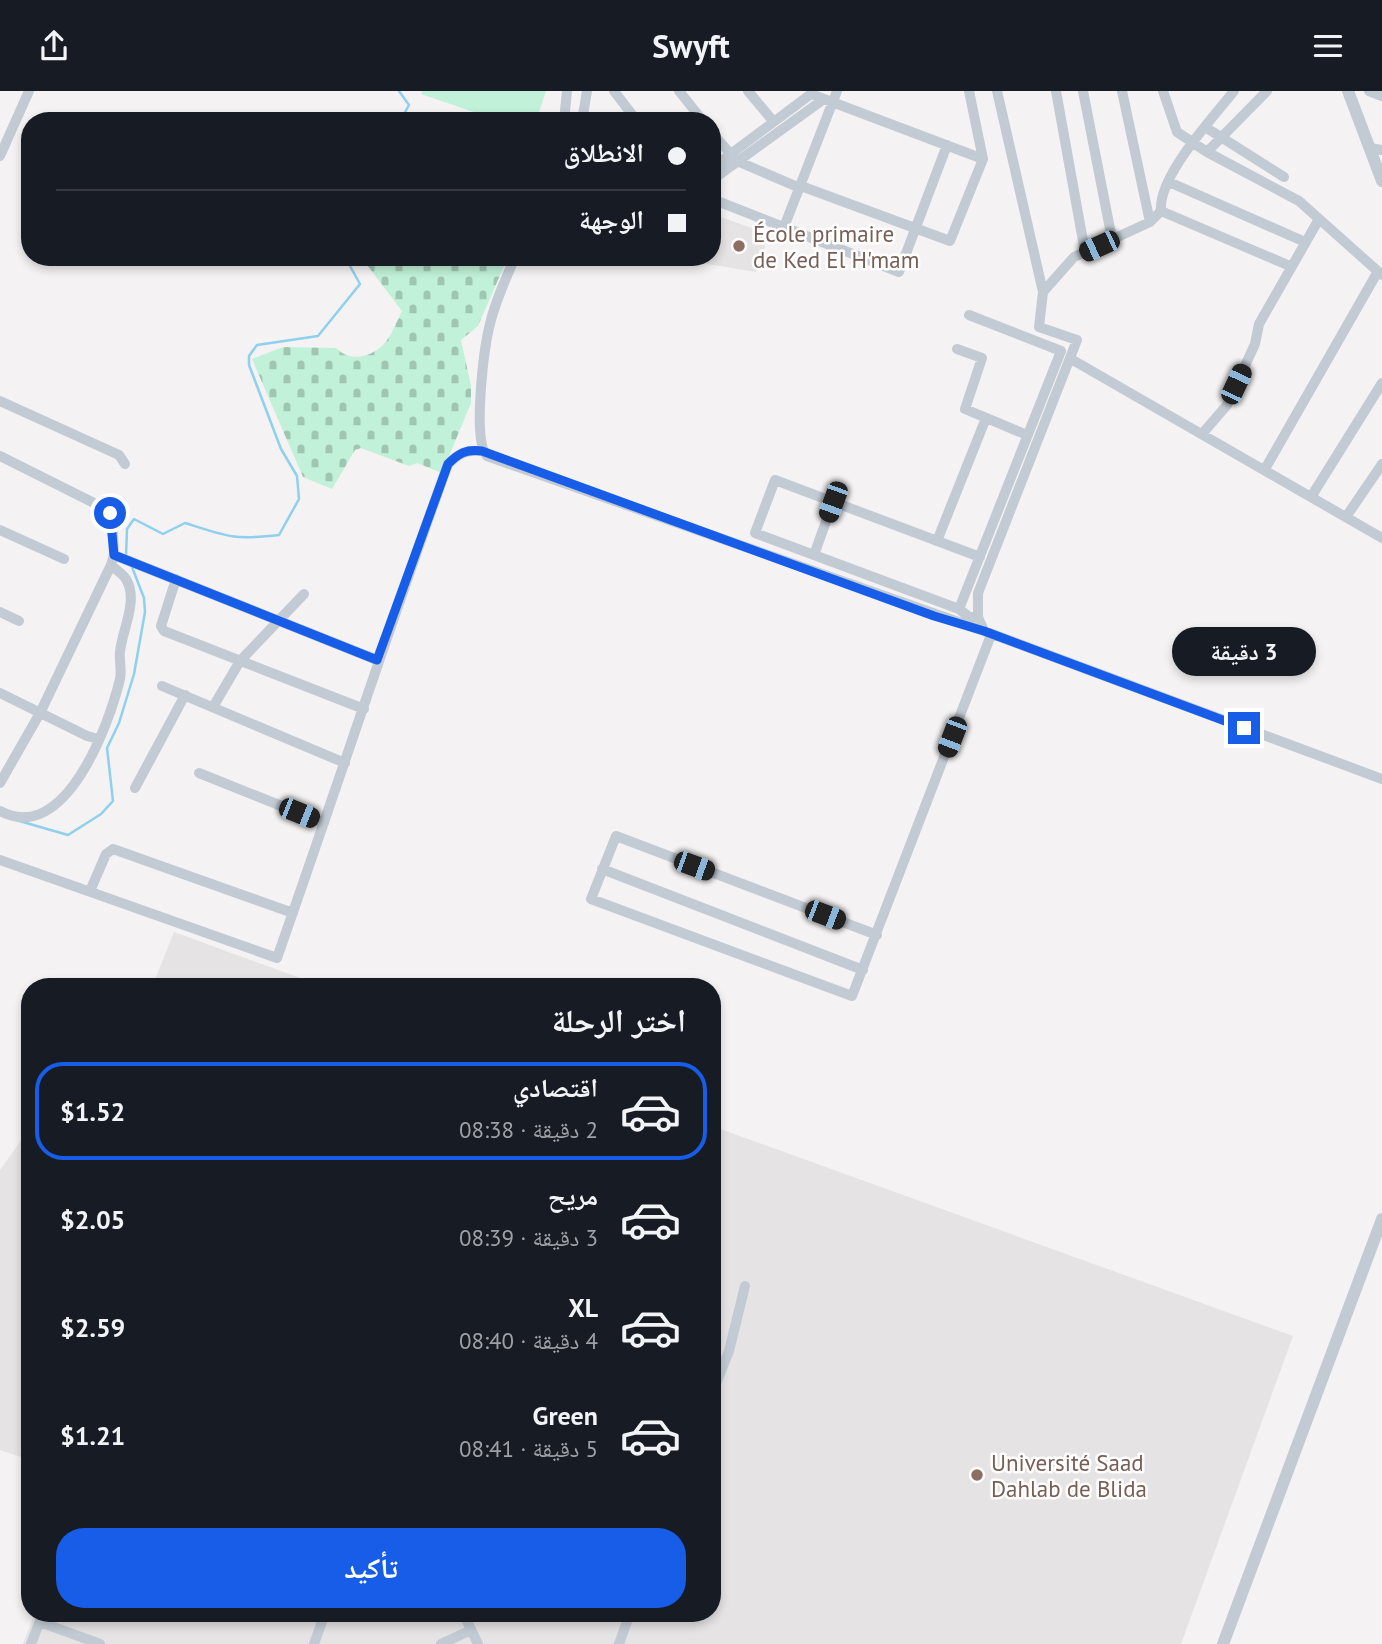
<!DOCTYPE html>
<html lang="ar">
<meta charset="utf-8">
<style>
:root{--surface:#171b24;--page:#242831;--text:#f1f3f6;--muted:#9ea1a6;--line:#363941;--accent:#175de8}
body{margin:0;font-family:"PT Sans","Noto Naskh Arabic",sans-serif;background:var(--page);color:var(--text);direction:rtl;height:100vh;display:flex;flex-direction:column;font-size:26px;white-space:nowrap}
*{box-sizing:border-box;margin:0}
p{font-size:23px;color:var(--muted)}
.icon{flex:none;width:38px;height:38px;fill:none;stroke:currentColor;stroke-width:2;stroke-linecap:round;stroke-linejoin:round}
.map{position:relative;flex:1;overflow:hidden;direction:ltr}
.panel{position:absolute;left:21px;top:887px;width:700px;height:644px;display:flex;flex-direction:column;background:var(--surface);border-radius:28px;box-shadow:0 4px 10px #0003;direction:rtl}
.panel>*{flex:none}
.banner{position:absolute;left:21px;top:21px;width:700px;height:154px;border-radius:28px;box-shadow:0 4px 10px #0003;direction:rtl;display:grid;align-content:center;height:154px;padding:0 35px;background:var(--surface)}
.end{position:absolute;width:32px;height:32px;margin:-16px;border:9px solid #175de8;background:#fff;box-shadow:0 0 0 4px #fff}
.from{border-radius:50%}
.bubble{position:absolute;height:49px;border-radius:24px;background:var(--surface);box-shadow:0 4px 10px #0003;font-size:23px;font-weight:700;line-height:49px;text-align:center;direction:rtl}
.car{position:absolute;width:21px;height:42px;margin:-21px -10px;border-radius:9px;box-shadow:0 0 5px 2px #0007;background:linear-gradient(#222 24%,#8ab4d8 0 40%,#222 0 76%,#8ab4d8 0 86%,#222 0)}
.banner b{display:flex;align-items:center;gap:24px;height:66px;font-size:26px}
.banner b+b{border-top:2px solid var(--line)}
.banner i{width:18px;height:18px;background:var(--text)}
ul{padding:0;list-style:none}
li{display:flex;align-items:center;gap:21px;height:98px;margin:0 14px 10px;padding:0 21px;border:4px solid transparent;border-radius:28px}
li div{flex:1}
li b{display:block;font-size:26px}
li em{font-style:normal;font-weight:700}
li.active{border-color:var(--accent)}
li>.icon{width:63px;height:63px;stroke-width:1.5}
h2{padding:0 35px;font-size:32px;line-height:84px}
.primary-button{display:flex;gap:14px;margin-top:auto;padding:14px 35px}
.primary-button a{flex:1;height:80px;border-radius:28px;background:var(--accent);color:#fff;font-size:28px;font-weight:700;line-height:80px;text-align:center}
header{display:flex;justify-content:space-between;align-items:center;height:91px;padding:0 35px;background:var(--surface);font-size:32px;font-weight:700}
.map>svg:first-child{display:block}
</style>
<header><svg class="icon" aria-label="menu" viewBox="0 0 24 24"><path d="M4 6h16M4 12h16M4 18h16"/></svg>Swyft<svg class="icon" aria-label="share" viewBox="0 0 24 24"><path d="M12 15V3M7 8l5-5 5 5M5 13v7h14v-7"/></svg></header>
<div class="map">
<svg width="1382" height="1553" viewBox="0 0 1382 1553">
<defs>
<pattern id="cemetery-stones" width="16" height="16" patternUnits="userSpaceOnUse" patternTransform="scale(1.75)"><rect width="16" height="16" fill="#c1f1d8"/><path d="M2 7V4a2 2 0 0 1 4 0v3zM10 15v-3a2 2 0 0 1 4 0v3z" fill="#9fc6b2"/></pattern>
</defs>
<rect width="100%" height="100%" fill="#f4f2f2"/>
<!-- education -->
<path fill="#e5e3e4" d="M712,123L769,143L756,181L690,170L692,166H712Z
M174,841L281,880L326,896H152Z
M712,1035L1293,1245L1181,1553H23L35,1522H712Z
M30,1037V1369L0,1359V1079Z"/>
<!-- cemetery -->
<path fill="url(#cemetery-stones)" d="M361,166H508L478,235L461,249L471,295V312L442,382L417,372L409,375L361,357L355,359L332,398L303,386L252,268L283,256L336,257C349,270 367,268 382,255C390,248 397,230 402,220Z"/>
<!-- garden -->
<path fill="#c1f1d8" d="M422,0H546L536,30H500L421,3Z"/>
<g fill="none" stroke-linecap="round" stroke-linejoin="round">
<!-- stream -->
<path stroke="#8ed0ee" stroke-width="2.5" d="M399,0L409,14L400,30
M126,465L127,438L134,428L163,443L185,432C229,446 233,449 279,444L299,408L297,385L281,358L249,274V265L257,254L318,245L360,193L350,175L355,166
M16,729L68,744L101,723L113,710L107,657L119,632L134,583L145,521L144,507L132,476"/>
<!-- minor -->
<path stroke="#c2cad3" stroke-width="10" d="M614,0L637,30
M679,0L703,30
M748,0L773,30
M1056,0L1085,161
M1083,0L1112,148
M1122,0L1150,131
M1163,0L1177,41L1207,61L1299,110L1382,184
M1369,0L1382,5
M564,30L567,0
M582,30L587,0
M1205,36L1284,86
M712,42L737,70L800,97
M1370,57L1382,59
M1207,61L1267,0
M0,65L29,0
M712,77L811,3L983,68
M712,89L824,8
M1169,91L1305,151
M801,95L950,150L983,68L969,0
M712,108L899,181L947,54
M1161,120C1158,85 1212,28 1234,0
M784,136L837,0
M515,166C505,190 494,213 489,237C484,259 472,351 487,365L984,540L1382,688
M1043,201L1074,166L1150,131L1161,120L1290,175
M969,224L1061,260C1027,346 993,432 959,518L755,442L775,389L980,466
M957,258L982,267L965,318L1027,344
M1071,268L1382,447
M0,310L119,364L125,373
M1202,343L1227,314L1255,253L1259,233L1319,128
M0,365L106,418L112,427L114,464L111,474L40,622L0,692
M1265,378L1377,182
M1311,406L1382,292
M1346,426L1382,373
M0,439L64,468
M937,450L986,327
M114,464L377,569
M814,464L833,411
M176,488L161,535L164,540L364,618
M959,518L969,526H978
M0,521L19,530
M984,540L978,526V502L1077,249L1039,236L1043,201L997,0
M162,595L345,672
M0,602L87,645L98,648
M213,616L240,570L304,503
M199,682L324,732
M135,697L185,604
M0,720C65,755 109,634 120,588C122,579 119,570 120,561C122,539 139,509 126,488C123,483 115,478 111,474
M0,769L277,867C335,702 389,537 448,373C459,362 466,359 482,360
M602,778L863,879
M90,800L106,763L113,758L293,822
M877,844L616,745L591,808L852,905L991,544
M712,1303L729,1260L745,1195
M463,1522L478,1553
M40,1531L100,1553
M31,1553L43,1522
M314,1553L325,1522
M441,1553L471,1539
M619,1553L630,1522"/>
<!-- tertiary -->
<path stroke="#c2cad3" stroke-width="12" d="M1348,0L1382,90
M1223,1553L1382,1128"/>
</g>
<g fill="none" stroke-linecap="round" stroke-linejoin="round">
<!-- route -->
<path stroke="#175de8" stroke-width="9" d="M110,422L114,464L377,569L448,373C459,362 466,358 482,360L934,525L984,540L1244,637"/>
</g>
<!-- markers -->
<g fill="#8d6e63" stroke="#fff" stroke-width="2.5">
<circle cx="739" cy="155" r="7"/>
<circle cx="977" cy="1384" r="7"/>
</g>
<g text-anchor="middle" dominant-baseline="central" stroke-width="5" stroke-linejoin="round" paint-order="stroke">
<!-- education labels -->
<g font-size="23" fill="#785e54" stroke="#fff" text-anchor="start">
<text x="753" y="142">École primaire<tspan x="753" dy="26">de Ked El H'mam</tspan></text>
<text x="991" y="1371">Université Saad<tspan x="991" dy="26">Dahlab de Blida</tspan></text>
</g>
</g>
</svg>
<i class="end from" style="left:110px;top:422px"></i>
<i class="end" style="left:1244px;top:637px"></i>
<div class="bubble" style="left:1172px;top:536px;width:144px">3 دقيقة</div>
<i class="car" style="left:1099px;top:155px;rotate:245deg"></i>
<i class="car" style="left:1236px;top:293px;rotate:25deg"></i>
<i class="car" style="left:833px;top:411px;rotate:200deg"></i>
<i class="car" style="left:952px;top:646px;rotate:201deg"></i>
<i class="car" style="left:299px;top:722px;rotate:112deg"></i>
<i class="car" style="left:694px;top:775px;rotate:110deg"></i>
<i class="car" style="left:825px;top:824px;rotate:111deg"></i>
<div class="banner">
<b><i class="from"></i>الانطلاق</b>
<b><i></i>الوجهة</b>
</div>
<section class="panel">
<h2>اختر الرحلة</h2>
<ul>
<li class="active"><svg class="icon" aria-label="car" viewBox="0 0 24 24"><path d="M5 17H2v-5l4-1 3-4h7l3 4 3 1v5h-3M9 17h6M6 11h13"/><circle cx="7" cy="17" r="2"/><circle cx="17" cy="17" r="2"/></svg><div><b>اقتصادي</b><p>2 دقيقة · 08:38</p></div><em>$1.52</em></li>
<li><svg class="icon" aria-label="car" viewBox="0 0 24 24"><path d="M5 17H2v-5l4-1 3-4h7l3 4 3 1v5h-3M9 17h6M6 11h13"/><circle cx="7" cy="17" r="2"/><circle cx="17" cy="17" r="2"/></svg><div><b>مريح</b><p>3 دقيقة · 08:39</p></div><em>$2.05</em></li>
<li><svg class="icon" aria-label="car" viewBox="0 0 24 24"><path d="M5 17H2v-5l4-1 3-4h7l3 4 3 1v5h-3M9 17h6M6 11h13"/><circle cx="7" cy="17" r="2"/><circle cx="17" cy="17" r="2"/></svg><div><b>XL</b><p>4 دقيقة · 08:40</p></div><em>$2.59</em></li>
<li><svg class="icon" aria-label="car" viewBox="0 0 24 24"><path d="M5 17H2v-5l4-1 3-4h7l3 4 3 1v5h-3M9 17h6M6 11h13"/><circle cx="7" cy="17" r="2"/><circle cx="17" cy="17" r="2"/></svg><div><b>Green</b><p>5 دقيقة · 08:41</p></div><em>$1.21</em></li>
</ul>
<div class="primary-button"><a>تأكيد</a></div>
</section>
</div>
